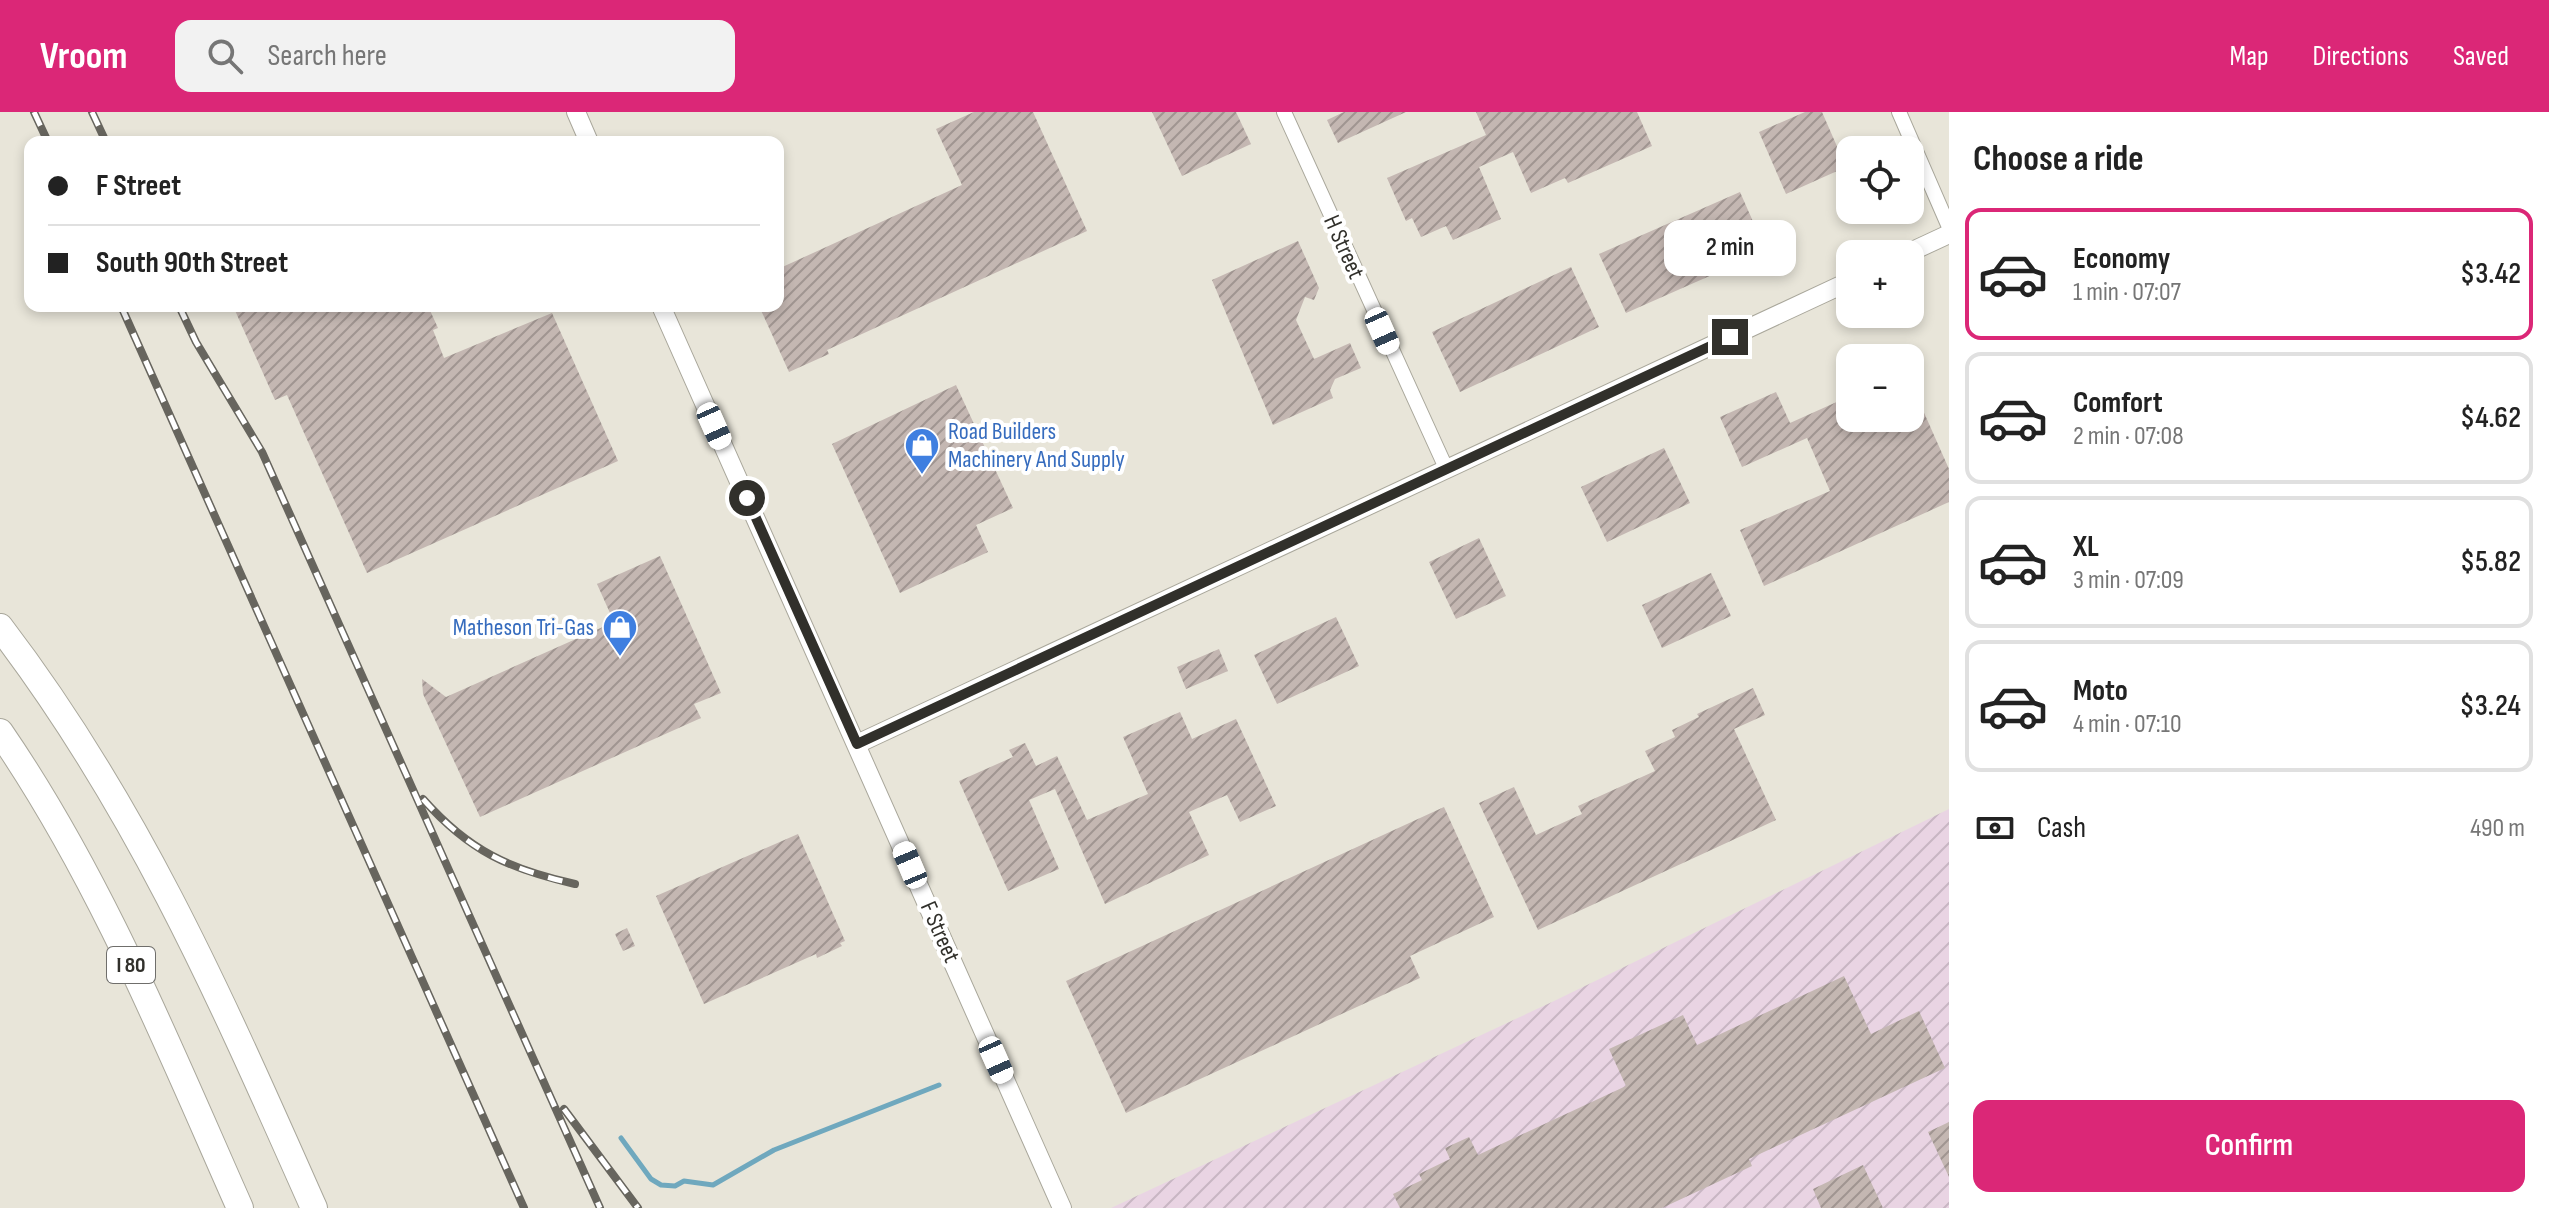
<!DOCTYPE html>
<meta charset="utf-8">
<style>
:root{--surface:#fff;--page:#f2f2f2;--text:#222;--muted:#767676;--line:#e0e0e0;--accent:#db2777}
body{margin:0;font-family:"Sofia Sans Condensed",sans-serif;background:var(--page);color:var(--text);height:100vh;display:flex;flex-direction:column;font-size:30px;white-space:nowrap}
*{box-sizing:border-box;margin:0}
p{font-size:26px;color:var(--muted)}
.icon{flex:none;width:44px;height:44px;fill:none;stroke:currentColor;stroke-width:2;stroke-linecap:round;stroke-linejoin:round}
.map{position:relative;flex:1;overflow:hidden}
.drawer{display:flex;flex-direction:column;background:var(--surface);width:600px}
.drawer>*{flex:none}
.guide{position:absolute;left:24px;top:24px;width:760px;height:176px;border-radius:16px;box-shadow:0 4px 12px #0003;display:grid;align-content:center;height:176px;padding:0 24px;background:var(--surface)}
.tools{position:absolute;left:1836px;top:24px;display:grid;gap:16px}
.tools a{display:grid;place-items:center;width:88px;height:88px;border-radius:16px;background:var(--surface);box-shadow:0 4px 12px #0003;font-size:40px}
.end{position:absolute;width:36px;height:36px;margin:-18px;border:10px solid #31302b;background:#fff;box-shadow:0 0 0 4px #fff}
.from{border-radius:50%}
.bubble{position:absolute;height:56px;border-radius:16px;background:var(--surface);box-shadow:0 4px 12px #0003;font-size:26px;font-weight:600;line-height:56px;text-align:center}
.car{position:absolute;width:24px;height:48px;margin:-24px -12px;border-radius:10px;box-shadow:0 0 6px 2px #0007;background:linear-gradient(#fff 24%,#345 0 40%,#fff 0 76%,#345 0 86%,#fff 0)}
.guide b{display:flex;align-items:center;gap:28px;height:76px;font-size:30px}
.guide b+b{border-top:2px solid var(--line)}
.guide i{width:20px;height:20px;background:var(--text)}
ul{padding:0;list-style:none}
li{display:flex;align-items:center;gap:24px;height:132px;margin:0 16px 12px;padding:0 8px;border:4px solid var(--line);border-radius:16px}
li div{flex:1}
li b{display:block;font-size:30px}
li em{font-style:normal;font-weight:600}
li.selected{border-color:var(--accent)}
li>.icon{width:72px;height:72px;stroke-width:1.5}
h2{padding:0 24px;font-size:36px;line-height:96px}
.pay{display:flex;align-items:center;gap:20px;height:88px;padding:0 24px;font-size:30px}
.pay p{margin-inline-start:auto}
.button{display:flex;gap:16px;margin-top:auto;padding:16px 24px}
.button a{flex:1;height:92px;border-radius:16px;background:var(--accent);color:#fff;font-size:32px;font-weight:600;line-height:92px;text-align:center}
header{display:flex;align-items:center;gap:48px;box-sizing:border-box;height:112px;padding:0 40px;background:var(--accent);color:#fff}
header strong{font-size:38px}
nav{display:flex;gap:44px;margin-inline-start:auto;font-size:28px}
.search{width:560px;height:72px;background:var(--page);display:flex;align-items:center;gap:20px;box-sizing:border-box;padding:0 28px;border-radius:16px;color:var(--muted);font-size:30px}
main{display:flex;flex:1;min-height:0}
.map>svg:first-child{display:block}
</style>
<header>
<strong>Vroom</strong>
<div class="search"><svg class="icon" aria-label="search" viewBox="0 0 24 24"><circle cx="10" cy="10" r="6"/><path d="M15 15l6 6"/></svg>Search here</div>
<nav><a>Map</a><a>Directions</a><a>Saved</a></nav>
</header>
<main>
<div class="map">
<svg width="1949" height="1096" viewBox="0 0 1949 1096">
<defs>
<pattern id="industrial-furrows" width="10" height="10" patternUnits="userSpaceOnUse" patternTransform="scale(2)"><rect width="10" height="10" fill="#e9d4e3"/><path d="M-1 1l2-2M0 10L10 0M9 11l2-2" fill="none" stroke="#c8b6c3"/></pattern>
<pattern id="building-hatch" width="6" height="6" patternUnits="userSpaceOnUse" patternTransform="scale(2)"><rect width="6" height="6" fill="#c4b7b2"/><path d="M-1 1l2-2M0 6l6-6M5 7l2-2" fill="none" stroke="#a09591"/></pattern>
</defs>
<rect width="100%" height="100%" fill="#e8e5d9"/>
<!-- industrial -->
<path fill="url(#industrial-furrows)" d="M1949,697V1096H1111L1552,890Z"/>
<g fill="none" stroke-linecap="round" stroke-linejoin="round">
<!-- stream -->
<path stroke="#6fa8be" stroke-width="5" d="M621,1026L651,1067L661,1073L675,1074L684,1069L713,1073L774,1038L939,973"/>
</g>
<!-- building -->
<path fill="url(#building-hatch)" d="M974,0H1033L1087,119L827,238L829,242L789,260L759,194H778V157L962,73L936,17Z
M1152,0H1236L1251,32L1182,64Z
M1344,0H1406L1338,31L1327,8Z
M1476,0H1637L1652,34L1568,71L1565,66L1531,81L1513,40L1479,55L1501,107L1453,128L1446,114L1421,125L1412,106L1406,109L1387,66L1486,23Z
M1805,0H1822L1846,55L1786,82L1759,20Z
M1740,80L1766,139L1626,201L1599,142Z
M1298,129L1319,176L1314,188L1305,185L1296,208L1314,247L1350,231L1361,256L1335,267L1330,278L1333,286L1273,313L1212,168Z
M1571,155L1599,215L1460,280L1432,220Z
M233,194H428L438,216L433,218L444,246L552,201L618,349L367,461L287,283L275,288Z
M1910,269L1949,357V390L1764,474L1740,418L1830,379L1807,326L1742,355L1720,305L1776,280L1790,311L1850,284V306H1910Z
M956,273L1013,396L976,413L988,440L900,481L832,332Z
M1664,336L1690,391L1607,430L1581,375Z
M1479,426L1506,484L1456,507L1429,450Z
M660,444L721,581L694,592L701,606L480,705L423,582L422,567L446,585L614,510L597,472Z
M1711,461L1731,504L1662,536L1642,493Z
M1336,505L1359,554L1277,592L1254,543Z
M1219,537L1228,559L1186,577L1177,555Z
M1753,576L1765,603L1734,617L1776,708L1538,818L1479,691L1514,675L1536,723L1582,702L1578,694L1655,659L1645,639L1675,625L1672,618L1699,605L1697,602Z
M1180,600L1192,627L1236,607L1276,694L1240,710L1227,683L1189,700L1209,743L1105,792L1055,677L1029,688L1059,757L1008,779L959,669L1013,645L1009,638L1025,631L1036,654L1057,644L1087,708L1148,682L1123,625Z
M1444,695L1494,805L1410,844L1420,866L1126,1001L1066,869Z
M798,722L845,829L840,831L842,834L817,846L816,842L704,892L656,784Z
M627,816L635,834L623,839L615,822Z
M1844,864L1871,922L1919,899L1945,956L1749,1047L1752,1054L1662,1096H1400L1393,1082L1422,1068L1419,1062L1450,1047L1445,1036L1469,1025L1478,1043L1626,974L1609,937L1683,903L1697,933Z
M1949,1010V1065L1928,1020Z
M1863,1053L1883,1096H1821L1813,1077Z"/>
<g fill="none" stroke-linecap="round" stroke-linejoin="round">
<!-- minor casing -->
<g stroke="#a9a79b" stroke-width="16">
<path id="minor" d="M1284,0L1446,356
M1899,0L1949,115"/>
</g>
<!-- tertiary casing -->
<g stroke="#a9a79b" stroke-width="20">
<path id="tertiary" d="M576,0L589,30
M1906,142L1949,122
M661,194L1062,1096
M857,632L1850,169"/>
</g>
<!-- motorway casing -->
<g stroke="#a9a79b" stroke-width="28">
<path id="motorway" d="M0,515C139,697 222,889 314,1096
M0,620C101,767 168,934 240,1096"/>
</g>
<!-- minor -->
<use href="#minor" stroke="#fff" stroke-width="14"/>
<!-- tertiary -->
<use href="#tertiary" stroke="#fff" stroke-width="18"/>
<!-- motorway -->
<use href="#motorway" stroke="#fff" stroke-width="26"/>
<!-- rail casing -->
<g stroke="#67655e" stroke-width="8">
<path id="rail" d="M34,0L48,30
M92,0L106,30
M121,194L524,1096
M179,194L196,230L262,340L600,1096
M423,687C469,739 509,757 575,772
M564,997L638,1096"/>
</g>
<!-- rail -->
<use href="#rail" stroke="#fff" stroke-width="5" stroke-dasharray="15" stroke-linecap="butt"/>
</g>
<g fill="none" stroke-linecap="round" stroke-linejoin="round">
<!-- route -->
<path stroke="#31302b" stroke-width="10" d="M747,386L857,632L1730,225"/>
</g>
<!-- icons -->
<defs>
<g id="shop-pin" transform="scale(1.8)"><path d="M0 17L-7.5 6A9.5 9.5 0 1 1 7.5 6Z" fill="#3f7fe0" stroke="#fff"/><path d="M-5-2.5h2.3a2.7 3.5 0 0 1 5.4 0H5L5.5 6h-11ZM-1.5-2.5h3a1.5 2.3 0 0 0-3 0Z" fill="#fff"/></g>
</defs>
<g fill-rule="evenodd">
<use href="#shop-pin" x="922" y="333"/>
<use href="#shop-pin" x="620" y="515"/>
</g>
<g text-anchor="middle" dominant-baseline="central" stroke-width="8" stroke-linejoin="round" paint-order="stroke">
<!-- shield labels -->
<rect fill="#fff" stroke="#6f6e6b" stroke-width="2" x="107" y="835" width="48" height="36" rx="6"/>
<g font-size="22" font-weight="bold" fill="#31302b">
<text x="131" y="853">I 80</text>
</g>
<!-- street labels -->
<g font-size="24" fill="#31302b" stroke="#fff">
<text transform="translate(1344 135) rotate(66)">H Street</text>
<text transform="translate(940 820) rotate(66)">F Street</text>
</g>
<!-- shop labels -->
<g font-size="24" fill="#366cbe" stroke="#fff" text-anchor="start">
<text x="948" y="319">Road Builders<tspan x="948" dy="28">Machinery And Supply</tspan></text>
<text x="594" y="515" text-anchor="end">Matheson Tri-Gas</text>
</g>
</g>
</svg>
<div class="tools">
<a><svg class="icon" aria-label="locate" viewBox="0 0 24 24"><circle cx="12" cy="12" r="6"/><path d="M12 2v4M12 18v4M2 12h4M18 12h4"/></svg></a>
<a>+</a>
<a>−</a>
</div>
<i class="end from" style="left:747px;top:386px"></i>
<i class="end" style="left:1730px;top:225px"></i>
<div class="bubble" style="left:1664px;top:108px;width:132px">2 min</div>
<i class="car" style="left:1382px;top:219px;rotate:156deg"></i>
<i class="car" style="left:714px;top:314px;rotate:156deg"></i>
<i class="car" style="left:910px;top:753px;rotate:337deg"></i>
<i class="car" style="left:996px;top:948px;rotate:156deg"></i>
<div class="guide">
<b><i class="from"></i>F Street</b>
<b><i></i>South 90th Street</b>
</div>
</div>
<section class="drawer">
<h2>Choose a ride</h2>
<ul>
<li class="selected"><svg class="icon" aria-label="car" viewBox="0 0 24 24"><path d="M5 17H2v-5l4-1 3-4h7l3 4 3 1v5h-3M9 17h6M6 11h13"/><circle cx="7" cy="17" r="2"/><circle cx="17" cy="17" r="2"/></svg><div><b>Economy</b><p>1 min · 07:07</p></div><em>$3.42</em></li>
<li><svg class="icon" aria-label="car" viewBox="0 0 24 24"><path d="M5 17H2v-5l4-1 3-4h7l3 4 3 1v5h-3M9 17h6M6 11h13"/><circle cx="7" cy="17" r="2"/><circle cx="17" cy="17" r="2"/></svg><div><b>Comfort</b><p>2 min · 07:08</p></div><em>$4.62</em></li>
<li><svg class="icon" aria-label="car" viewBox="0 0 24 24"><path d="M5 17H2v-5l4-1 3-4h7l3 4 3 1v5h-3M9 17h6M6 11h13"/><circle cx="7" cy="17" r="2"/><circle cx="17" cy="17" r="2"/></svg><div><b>XL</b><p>3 min · 07:09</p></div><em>$5.82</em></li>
<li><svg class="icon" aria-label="car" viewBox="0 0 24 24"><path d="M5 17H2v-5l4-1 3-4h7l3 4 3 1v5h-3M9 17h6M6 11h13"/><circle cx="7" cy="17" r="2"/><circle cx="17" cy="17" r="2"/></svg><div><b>Moto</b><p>4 min · 07:10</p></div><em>$3.24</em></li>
</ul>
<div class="pay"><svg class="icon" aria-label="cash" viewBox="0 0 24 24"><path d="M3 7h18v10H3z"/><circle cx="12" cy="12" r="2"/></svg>Cash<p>490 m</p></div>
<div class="button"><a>Confirm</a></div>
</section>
</main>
